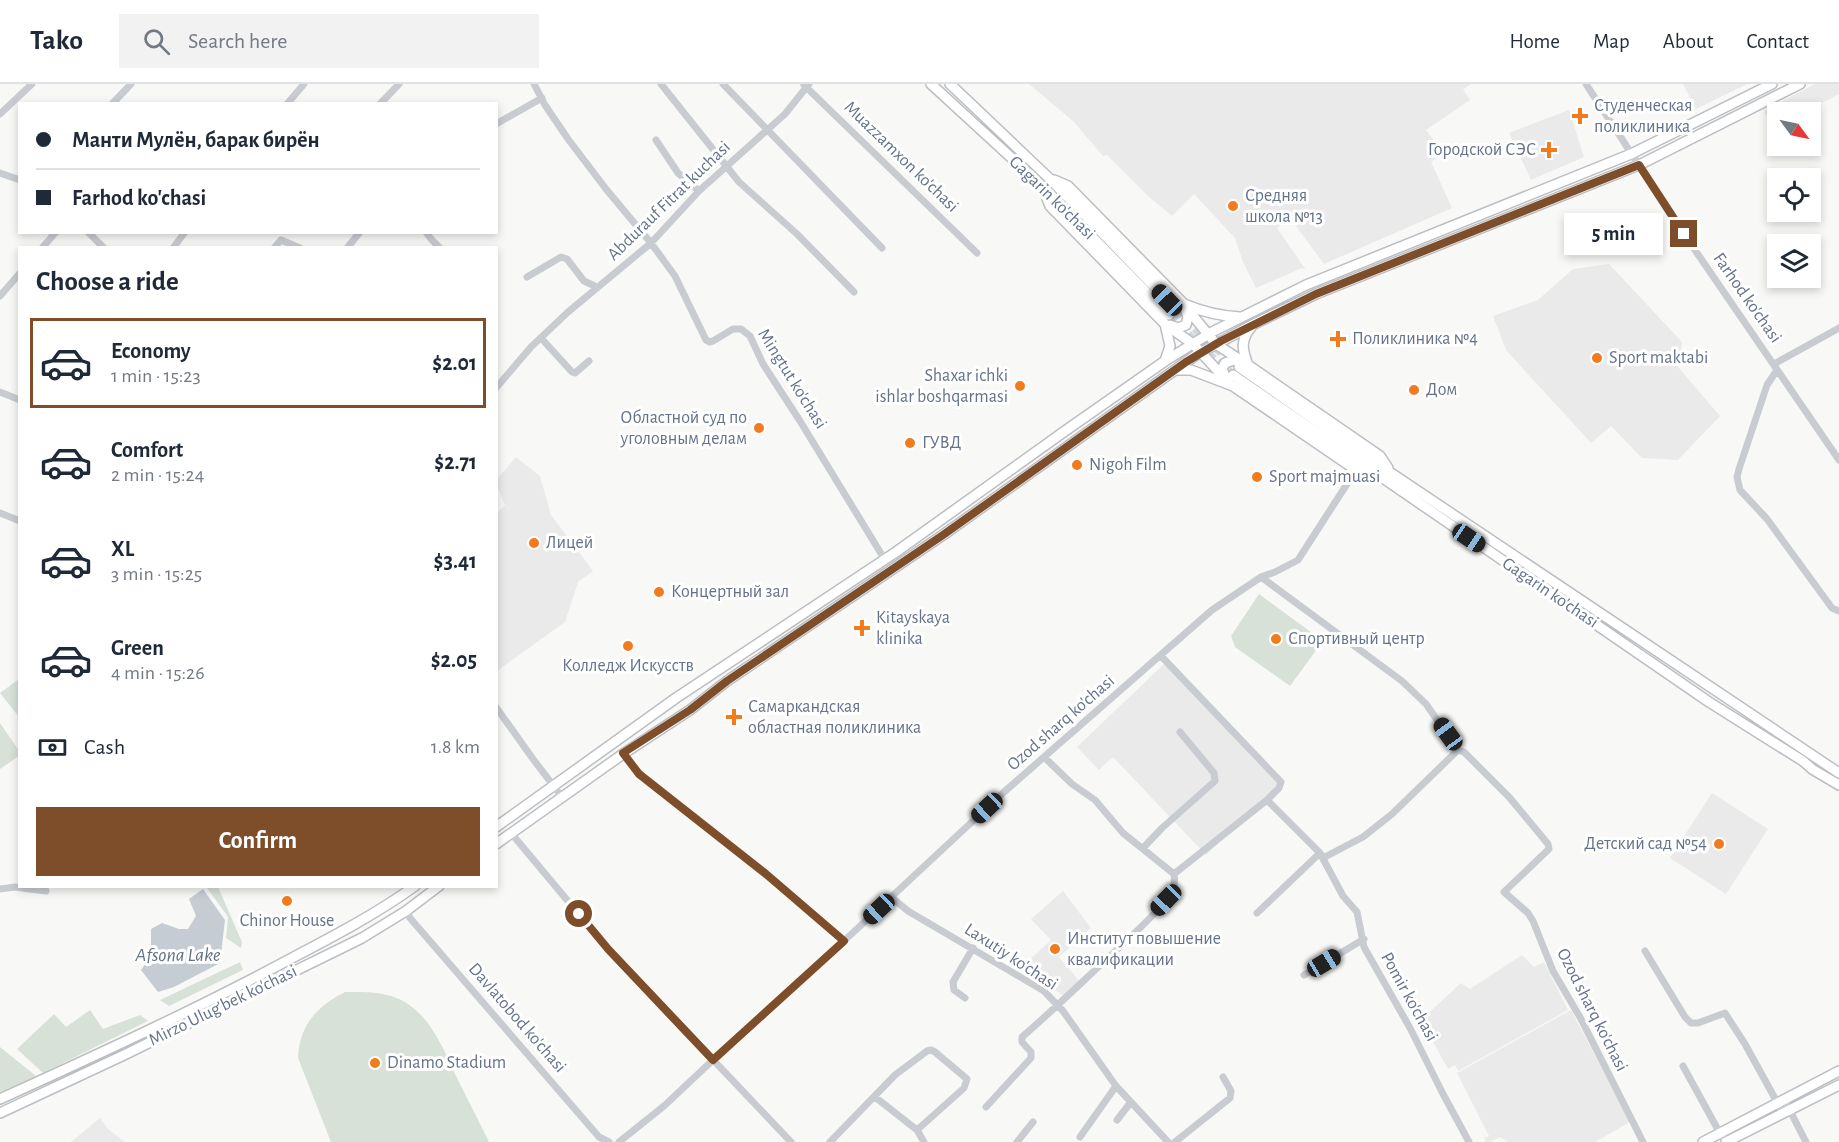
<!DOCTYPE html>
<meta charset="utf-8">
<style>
:root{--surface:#fff;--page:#f2f2f3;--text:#1f2937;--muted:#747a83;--line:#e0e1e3;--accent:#7e4e2b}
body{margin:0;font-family:"Alegreya Sans",sans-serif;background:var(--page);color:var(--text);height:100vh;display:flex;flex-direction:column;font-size:22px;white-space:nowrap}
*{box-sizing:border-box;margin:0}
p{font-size:20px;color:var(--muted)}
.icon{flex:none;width:33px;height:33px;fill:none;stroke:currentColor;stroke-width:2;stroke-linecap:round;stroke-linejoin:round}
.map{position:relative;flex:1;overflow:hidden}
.side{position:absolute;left:18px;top:162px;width:480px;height:642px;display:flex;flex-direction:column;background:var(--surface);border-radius:0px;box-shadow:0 3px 9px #0003}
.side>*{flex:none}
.guide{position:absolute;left:18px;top:18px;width:480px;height:132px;border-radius:0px;box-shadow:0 3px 9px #0003;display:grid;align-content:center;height:132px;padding:0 18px;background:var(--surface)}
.needle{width:39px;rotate:123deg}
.tools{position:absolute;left:1767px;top:18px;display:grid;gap:12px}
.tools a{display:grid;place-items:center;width:54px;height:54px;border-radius:0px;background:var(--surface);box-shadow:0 3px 9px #0003;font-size:30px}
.end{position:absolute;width:27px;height:27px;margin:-14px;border:8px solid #7e4e2b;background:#fff;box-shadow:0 0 0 3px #fff}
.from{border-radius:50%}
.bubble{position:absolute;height:42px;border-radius:0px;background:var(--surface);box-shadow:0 3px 9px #0003;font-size:20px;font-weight:700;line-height:42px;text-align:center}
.car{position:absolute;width:18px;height:36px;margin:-18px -9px;border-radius:8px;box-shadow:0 0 4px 2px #0007;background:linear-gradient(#222 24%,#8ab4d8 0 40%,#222 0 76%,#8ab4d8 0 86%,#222 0)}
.guide b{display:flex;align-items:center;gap:21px;height:57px;font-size:22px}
.guide b+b{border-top:2px solid var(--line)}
.guide i{width:15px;height:15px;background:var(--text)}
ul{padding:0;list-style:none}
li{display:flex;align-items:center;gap:18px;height:90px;margin:0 12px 9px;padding:0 6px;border:3px solid transparent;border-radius:0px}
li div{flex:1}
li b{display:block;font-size:22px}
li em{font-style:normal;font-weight:700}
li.on{border-color:var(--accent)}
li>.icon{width:54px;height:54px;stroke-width:1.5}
h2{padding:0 18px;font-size:27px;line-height:72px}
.pay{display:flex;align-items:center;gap:15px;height:66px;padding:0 18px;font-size:22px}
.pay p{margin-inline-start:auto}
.button{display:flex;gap:12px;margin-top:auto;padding:12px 18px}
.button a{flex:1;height:69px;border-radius:0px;background:var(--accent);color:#fff;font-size:24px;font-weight:700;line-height:69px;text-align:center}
header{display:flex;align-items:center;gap:36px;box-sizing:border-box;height:84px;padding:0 30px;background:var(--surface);border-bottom:2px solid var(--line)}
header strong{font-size:28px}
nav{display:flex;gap:33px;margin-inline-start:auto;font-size:21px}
.search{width:420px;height:54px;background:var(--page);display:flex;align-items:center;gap:15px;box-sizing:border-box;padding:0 21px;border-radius:0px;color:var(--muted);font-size:22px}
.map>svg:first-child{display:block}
</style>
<header>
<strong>Tako</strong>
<div class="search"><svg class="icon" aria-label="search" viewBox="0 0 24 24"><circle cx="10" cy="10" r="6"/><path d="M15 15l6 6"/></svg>Search here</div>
<nav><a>Home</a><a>Map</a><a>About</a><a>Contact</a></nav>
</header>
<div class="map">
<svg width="1839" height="1058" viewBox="0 0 1839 1058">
<rect width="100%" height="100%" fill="#f8f9f6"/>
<!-- built -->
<path fill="#e9eae9" d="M1029,0H1471L1463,5L1470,16L1426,46L1443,69L1431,78L1452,124L1324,180L1290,134L1277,144L1306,186L1302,184L1256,204L1243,178L1235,154L1194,110L1172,132L1148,112L1107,71L1103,72L1073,37Z
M1683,0H1747L1696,25Z
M1815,0H1839V10L1805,28H1778L1777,43L1774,45L1764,27Z
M1569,26L1584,73L1531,96L1509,49Z
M1609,180L1682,258L1678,283L1720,332L1678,376L1642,374L1611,342L1591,359L1506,266L1493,232L1538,216L1573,185Z
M516,373L540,392L551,431L593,487L578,498L565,538L497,587V429L505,421L497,402V395Z
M1165,579L1281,700L1206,771L1113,673L1099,686L1077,663Z
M1712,709L1768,745L1726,810L1670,774Z
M1063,807L1091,844L1059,873L1081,899L1065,913L1022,883L1051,856L1031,835Z
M1522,871L1534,883L1544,878L1568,926L1458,987L1455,981L1448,985L1421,936L1461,899L1470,905Z
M1571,926L1630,1038L1595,1058H1508L1500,1053L1490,1058H1486L1484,1054L1489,1052L1457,989Z
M100,1034L108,1045L125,1058H71Z"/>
<!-- green -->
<path fill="#d8e1d7" d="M1259,510L1323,557L1290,602L1235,563L1231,552Z
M19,595V633L0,609Z
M0,639L20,668L19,672L0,685Z
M209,803H218L242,858L241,864L226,854L228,833L207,804Z
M240,878L243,886L169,922L160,916Z
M345,908C360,908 376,907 391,912C428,923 443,964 458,996C468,1016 479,1037 489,1058H331L298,974C299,942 317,922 345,908Z
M90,926L103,945L140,931L148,937L43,989L17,965L54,930L66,943Z
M0,963L36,992L0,1009Z"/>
<!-- water -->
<path fill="#c5ccd4" d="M203,805L225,836L220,879L174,903L158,908L141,886L151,872V845L162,839L179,845H188L196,832L189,815Z"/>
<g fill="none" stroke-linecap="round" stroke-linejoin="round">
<!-- major-tunnel -->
<path stroke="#d3d7db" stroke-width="9" stroke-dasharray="9 4.5" stroke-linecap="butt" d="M1176,225L1210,259L1237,281
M1169,231L1205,268L1233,291"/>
<!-- major casing -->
<g stroke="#bbbec3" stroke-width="12">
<path id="major" d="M931,0L1042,102L1169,231
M950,0L1049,94L1176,225
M1054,96L1068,102L1184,220C1203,228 1219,232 1240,233
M1044,107L1050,122L1165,240L1170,262L1165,277
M1185,222L1216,260L1248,281
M1165,240L1193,260L1231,301
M1170,241L1178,244L1186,241L1188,233L1185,224
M1252,242C1240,256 1242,265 1248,281L1380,372L1388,384
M1239,283L1376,379L1839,689
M1176,286H1191L1233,302L1356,386L1374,393
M1233,291L1709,618L1803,677L1812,685L1839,701
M1225,292L1222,285L1225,279L1234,276L1241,278
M496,743L676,614L896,468L1065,347L1165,277L1212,248L1306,201L1631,70L1772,0
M496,760L623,670L690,626L727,597L943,451L1196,271L1254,240L1316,210L1639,81L1800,0
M0,1015C99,970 197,925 292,874C334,852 376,830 415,802
M0,1029L124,971L362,854L406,827L439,802
M1703,1058L1839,987
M1726,1058L1839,1001"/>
</g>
<!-- minor -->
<path stroke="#c8cbd0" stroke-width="7" d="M534,0L545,21L568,55L606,105L651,159L675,192L706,256L710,258L713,257L733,245H741L750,252L763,280L800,337L885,476
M661,0L739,98L797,150L854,208
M723,0L882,164
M1586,0L1684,150L1839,376
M804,1L977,169
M112,20L131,0
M287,20L304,0
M380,20L399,0
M0,30L32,0
M496,40L542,14
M656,56L678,89L699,107
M0,89L20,96
M88,148L104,164
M426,148L431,155L440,164
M42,164L56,148
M173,164L185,148
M274,164L281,156L300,164
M347,164L360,148
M527,193L561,173L567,175L584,197L597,203
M0,212L20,189
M541,254L572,288L575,289L589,277
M1774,280L1839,244
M1777,286L1767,301L1739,385L1737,393L1740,406L1767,435L1832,524L1839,527
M496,304L531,263L568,228L651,159L699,107L785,30L809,0
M0,308L20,316
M0,429L20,437
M1261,493L1402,597L1426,620L1458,666L1464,668L1509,713L1548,760L1549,765L1504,808L1528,829L1533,837L1553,887L1581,935L1643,1058
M1161,572L1281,698L1279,704L1267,716L1174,790
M496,623L533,675L562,713
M623,670L639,690L766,790L844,857
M1267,716L1320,769L1343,812L1357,828L1364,863L1410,944L1443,1010L1469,1058
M511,749L608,865L791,1058
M1143,764L1162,744L1215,697L1214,689L1180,648
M1323,774L1363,753L1392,730L1458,666
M0,805L15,803L46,807
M891,813L908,827L1044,907L1063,927L1116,1002L1168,1058
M406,827L410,834L599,1053L609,1058
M1257,829L1320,769
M1645,867L1685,933L1691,939H1698L1725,929L1745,960L1783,1029
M1304,891L1364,855
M965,914L954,906L953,898L973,864
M1683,982L1722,1053
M1784,1015L1806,1058
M986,1023L1031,974V968L1022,958V953C1056,924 1088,892 1121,862C1135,849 1163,823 1172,808C1175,802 1175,797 1174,790L1123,749L1095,716L1072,700L1044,673
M1117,1036L1131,1018
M917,1046L924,1058
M1080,1053L1116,1002
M619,1058L664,1022L713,976L844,857L1004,708L1212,526L1261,493L1275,488L1298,476L1356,386
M830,1058L895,991L927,967L931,966L935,968L967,995L964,1004L917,1046L875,1013
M1017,1058L1033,1038
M1175,1058L1230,1014L1231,1007L1223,993"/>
<!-- major -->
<use href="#major" stroke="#fff" stroke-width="9"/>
</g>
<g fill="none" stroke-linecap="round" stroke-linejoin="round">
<!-- route -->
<path stroke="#7e4e2b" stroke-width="8" d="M579,830L608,865L713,976L844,857L766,790L639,690L623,669L690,626L727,597L943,451L1186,278L1221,257L1316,210L1639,81L1684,150"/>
</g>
<!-- markers -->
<g fill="#f27b1d" stroke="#fff" stroke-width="2">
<path d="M1577 23h6v6h6v6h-6v6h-6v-6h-6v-6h6z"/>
<path d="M1546 57h6v6h6v6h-6v6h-6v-6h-6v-6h6z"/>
<circle cx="1233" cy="122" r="6"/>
<path d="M1335 246h6v6h6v6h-6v6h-6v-6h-6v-6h6z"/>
<circle cx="1597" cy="274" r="6"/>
<circle cx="1020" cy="302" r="6"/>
<circle cx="1414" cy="306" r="6"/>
<circle cx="759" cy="344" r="6"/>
<circle cx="910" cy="359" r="6"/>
<circle cx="1077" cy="381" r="6"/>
<circle cx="1257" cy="393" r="6"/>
<circle cx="534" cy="459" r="6"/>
<circle cx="659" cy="508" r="6"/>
<path d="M859 535h6v6h6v6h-6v6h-6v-6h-6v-6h6z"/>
<circle cx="1276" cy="555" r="6"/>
<circle cx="628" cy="562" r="6"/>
<path d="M731 624h6v6h6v6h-6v6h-6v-6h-6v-6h6z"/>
<circle cx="1719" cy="760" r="6"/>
<circle cx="287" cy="817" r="6"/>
<circle cx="1055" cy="865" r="6"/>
<circle cx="375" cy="979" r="6"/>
</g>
<g text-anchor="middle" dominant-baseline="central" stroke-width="6" stroke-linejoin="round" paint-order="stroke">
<!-- poi labels -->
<g font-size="18" fill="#65728a" stroke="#fff" text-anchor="start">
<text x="1594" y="22">Студенческая<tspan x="1594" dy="21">поликлиника</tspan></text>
<text x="1536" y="66" text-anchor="end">Городской СЭС</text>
<text x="1245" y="112">Средняя<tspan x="1245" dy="21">школа №13</tspan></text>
<text x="1352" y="255">Поликлиника №4</text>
<text x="1609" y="274">Sport maktabi</text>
<text x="1008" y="292" text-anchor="end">Shaxar ichki<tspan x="1008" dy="21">ishlar boshqarmasi</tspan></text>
<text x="1426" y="306">Дом</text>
<text x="747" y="334" text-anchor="end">Областной суд по<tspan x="747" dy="21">уголовным делам</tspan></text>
<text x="922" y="359">ГУВД</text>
<text x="1089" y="381">Nigoh Film</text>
<text x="1269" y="393">Sport majmuasi</text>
<text x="546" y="459">Лицей</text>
<text x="671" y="508">Концертный зал</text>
<text x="876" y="534">Kitayskaya<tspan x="876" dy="21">klinika</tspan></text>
<text x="1288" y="555">Спортивный центр</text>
<text x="628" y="582" text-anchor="middle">Колледж Искусств</text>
<text x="748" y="623">Самаркандская<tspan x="748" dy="21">областная поликлиника</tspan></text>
<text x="1707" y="760" text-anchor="end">Детский сад №54</text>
<text x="287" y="837" text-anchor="middle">Chinor House</text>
<text x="1067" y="855">Институт повышение<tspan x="1067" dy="21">квалификации</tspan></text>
<text x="387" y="979">Dinamo Stadium</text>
</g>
<!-- street labels -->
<g font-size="18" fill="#65728a" stroke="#fff">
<text transform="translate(901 73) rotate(44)">Muazzamxon ko'chasi</text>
<text transform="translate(1052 114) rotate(44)">Gagarin ko'chasi</text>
<text transform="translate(669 117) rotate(-44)">Abdurauf Fitrat kuchasi</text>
<text transform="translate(1747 214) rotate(55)">Farhod ko'chasi</text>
<text transform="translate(792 295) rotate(58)">Mingtut ko'chasi</text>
<text transform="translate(1550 509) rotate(34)">Gagarin ko'chasi</text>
<text transform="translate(1061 639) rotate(-41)">Ozod sharq ko'chasi</text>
<text transform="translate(1011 873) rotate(33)">Laxutiy ko'chasi</text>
<text transform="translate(1409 913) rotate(61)">Pomir ko'chasi</text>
<text transform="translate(223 922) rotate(-26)">Mirzo Ulug'bek ko'chasi</text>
<text transform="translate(1592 926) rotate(63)">Ozod sharq ko'chasi</text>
<text transform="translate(517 934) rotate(49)">Davlatobod ko'chasi</text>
</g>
<!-- water labels -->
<g font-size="20" font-style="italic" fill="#617385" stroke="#fff">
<text x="178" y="871">Afsona Lake</text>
</g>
</g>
</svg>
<div class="tools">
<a><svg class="needle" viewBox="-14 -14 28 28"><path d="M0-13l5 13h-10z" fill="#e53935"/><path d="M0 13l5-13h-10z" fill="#747a83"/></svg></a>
<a><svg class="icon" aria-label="locate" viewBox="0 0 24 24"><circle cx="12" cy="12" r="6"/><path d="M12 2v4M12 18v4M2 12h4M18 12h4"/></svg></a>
<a><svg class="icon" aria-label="layers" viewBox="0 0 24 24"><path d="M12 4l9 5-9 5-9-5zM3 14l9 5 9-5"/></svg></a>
</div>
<i class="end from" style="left:579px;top:830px"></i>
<i class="end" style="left:1684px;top:150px"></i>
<div class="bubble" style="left:1564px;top:129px;width:99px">5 min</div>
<i class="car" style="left:1167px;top:216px;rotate:316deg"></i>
<i class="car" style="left:1469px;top:454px;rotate:124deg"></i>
<i class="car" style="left:1448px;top:650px;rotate:324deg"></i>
<i class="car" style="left:987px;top:724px;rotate:227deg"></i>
<i class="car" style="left:1166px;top:816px;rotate:224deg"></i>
<i class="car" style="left:879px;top:825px;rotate:227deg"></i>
<i class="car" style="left:1324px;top:879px;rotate:59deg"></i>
<div class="guide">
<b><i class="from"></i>Манти Мулён, барак бирён</b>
<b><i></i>Farhod ko'chasi</b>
</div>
<section class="side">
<h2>Choose a ride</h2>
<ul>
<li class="on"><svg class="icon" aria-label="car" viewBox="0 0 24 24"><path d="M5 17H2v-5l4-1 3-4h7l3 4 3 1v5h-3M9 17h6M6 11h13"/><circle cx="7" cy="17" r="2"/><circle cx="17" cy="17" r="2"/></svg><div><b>Economy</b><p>1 min · 15:23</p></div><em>$2.01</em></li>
<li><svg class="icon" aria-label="car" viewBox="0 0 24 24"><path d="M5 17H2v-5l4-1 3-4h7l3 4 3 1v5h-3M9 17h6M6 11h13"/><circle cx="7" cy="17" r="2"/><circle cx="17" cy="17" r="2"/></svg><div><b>Comfort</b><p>2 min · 15:24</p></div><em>$2.71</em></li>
<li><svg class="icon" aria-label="car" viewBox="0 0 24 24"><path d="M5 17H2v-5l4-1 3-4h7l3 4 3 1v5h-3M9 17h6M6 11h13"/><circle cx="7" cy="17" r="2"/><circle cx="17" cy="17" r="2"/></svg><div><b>XL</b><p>3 min · 15:25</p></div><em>$3.41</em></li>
<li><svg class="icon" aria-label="car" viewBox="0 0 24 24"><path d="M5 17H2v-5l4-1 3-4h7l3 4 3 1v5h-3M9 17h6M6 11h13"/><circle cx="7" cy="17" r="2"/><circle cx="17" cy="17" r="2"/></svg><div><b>Green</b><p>4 min · 15:26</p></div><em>$2.05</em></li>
</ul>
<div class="pay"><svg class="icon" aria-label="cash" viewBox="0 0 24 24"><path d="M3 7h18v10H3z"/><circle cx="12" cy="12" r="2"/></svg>Cash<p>1.8 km</p></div>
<div class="button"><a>Confirm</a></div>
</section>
</div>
